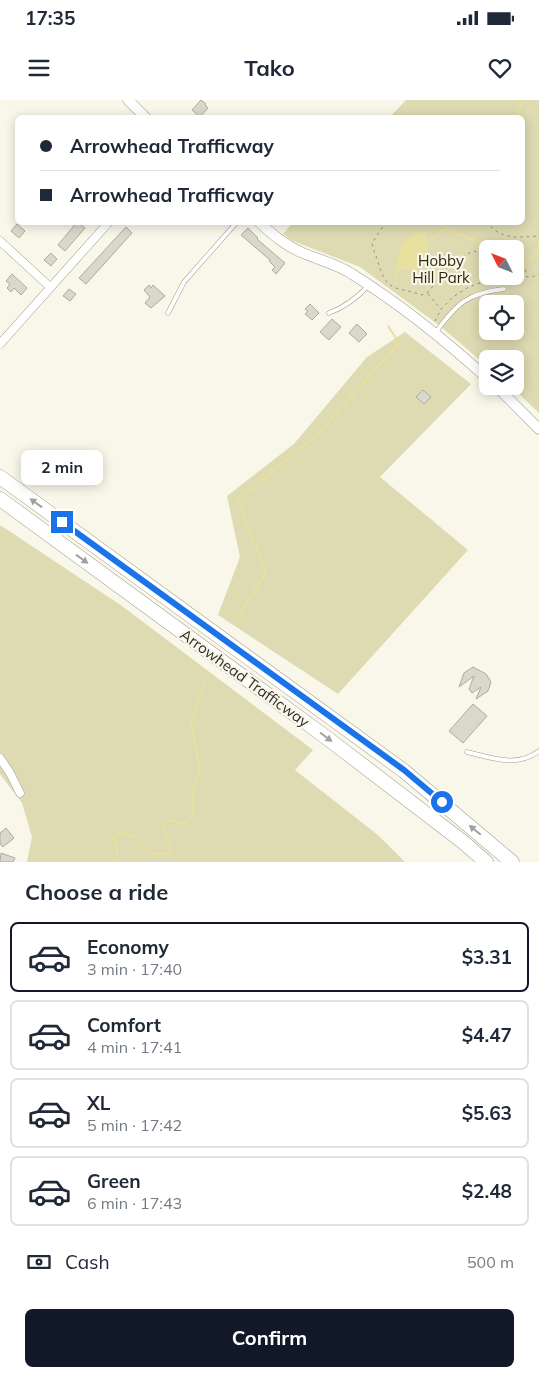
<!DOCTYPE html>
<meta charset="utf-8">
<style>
:root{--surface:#fff;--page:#f6f6f7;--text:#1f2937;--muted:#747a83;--line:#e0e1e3;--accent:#111827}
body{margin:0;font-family:Mulish,sans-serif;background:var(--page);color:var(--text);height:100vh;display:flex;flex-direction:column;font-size:19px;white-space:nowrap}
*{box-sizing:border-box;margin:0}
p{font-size:16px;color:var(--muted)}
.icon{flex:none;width:28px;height:28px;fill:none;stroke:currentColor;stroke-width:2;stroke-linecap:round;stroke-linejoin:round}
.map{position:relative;height:762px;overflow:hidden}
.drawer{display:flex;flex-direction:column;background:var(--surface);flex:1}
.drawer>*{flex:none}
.top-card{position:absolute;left:15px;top:15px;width:510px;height:110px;border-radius:8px;box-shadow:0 2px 12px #0003;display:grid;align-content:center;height:110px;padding:0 25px;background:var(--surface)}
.needle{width:32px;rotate:312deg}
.buttons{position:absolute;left:479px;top:140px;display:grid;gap:10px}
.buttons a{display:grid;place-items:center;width:45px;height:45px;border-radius:8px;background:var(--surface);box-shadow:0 2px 12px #0003;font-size:25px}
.end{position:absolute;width:22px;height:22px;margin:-11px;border:6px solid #1a73e8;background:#fff;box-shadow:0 0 0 2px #fff}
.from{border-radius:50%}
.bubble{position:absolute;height:35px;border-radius:8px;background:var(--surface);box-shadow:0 2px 12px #0003;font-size:16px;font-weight:700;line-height:35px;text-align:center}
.top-card b{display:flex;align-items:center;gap:18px;height:48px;font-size:19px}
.top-card b+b{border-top:1px solid var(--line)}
.top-card i{width:12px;height:12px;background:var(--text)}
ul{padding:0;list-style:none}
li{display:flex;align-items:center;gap:15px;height:70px;margin:0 10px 8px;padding:0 15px;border:2px solid var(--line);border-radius:8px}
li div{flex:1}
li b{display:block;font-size:19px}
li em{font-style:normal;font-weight:700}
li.current{border-color:var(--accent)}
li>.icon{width:45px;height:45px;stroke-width:1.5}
h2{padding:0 25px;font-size:22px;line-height:60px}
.pay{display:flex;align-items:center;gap:12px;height:55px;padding:0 25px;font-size:19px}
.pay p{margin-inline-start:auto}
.button{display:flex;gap:10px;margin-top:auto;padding:10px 25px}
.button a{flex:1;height:58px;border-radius:8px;background:var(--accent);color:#fff;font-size:20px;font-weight:700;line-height:58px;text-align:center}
.status{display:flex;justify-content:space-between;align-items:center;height:35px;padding:0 25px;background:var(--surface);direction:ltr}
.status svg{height:14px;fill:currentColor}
header{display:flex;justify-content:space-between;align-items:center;height:65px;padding:0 25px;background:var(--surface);font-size:22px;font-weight:700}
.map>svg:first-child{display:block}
</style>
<div class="status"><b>17:35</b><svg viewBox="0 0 49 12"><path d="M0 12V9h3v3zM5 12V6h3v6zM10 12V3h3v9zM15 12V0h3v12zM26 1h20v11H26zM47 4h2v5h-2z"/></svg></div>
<header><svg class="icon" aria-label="menu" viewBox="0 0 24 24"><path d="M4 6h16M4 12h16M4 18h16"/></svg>Tako<svg class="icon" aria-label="heart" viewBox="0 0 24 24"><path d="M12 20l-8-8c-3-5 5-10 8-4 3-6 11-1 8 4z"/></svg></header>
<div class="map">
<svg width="539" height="762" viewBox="0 0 539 762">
<rect width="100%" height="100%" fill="#f8f7e9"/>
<!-- green -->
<path fill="#dedab2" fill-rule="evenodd" d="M406,0H539V313L511,286H515V259H488L487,266L440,226L360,167L293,141L283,134L293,122H522V18L390,17ZM488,149H515V176H488ZM488,204H515V231H488Z
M405,232L471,284L380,377L468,450L338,594L218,515L240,457L227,396L294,344L367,257Z
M0,425L122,506L313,650L295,670L379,736L405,762H27L32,737L22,703L0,674Z"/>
<!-- water -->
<path fill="#e7e09e" d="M424,131L426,134L428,156L416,169L395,170C401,147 399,138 424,131Z"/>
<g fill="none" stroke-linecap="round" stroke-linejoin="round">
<!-- stream -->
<path stroke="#e7e09e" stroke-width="2" d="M517,18L523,0
M445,129L451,122
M425,143L445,129L495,148L507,149
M515,149L519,150L526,159L537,155L539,144
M394,178L398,168
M237,519L266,472L237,400L316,336L399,243L388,226
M112,762C122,755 115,747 113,738L122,732L135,737L154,754H166L171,748C167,739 163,732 165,723L171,720L179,724L187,723L192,717L194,687L200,671L191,621L206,582"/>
</g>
<!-- building -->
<path fill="#d9d8cb" stroke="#acab9f" d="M201,0L206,4L205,5L208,8L200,17L192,10Z
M77,122L85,128L65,151L58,145Z
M17,124L25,131L19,138L11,131Z
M126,127L132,133L86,184L79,178Z
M248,128L258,138L257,139L285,163L276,174L272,170L275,167L269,161L270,160L241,135Z
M51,153L57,159L51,166L44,160Z
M12,174L27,188L21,195L14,188L11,192L7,188L10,184L6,181Z
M149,185L151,188L153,185L165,196L151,208L145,203L150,197L144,190Z
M69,189L76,194L70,201L63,196Z
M310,204L319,213L312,220L305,214L308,211L305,209Z
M332,219L341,227L329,240L320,232Z
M357,224L367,234L359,242L349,233Z
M423,290L431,297L424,304L416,297Z
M473,567L486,574L491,582L488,591L476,599L481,587L472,593L469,589L474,576L459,587L464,573Z
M473,604L487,616L463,643L449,631Z
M6,728L14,738L3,747L0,744V733Z
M1,753L15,758L13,762H0Z"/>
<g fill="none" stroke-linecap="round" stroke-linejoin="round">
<!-- service casing -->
<g stroke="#a09f93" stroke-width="5">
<path id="service" d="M168,213L184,182L237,122
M329,213C345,207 357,198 368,186
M436,232C457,203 468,193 504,189
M467,652C492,658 517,668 539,651"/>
</g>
<!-- minor casing -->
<g stroke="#a09f93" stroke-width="9">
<path id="minor" d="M0,141L50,187
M0,244L109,122
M0,658L10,673L20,693"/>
</g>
<!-- tertiary casing -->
<g stroke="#a09f93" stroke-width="11">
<path id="tertiary" d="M128,0L146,18
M259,122C273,135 286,146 303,153C319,160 337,164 352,174C400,204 445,240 488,279
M496,286L539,329"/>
</g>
<!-- motorway casing -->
<g stroke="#a09f93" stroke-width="15">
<path id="motorway" d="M0,377L404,671L512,762
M0,399L327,638L463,742L486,762"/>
</g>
<!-- path -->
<path stroke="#908f86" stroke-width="1" stroke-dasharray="2.5 4" stroke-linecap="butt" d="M386,122L372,143C373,150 376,155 378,162C382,174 384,185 399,189C407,191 414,192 422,195L430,191L441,171L460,160L467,154L474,151L488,157
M486,122C503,141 517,137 539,136
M515,162C521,165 528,169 526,176
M513,176L532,177L539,174
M428,194L441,209
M435,221L441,209L453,197L467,188L497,176"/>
<!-- service -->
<use href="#service" stroke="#fff" stroke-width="4"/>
<!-- minor -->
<use href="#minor" stroke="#fff" stroke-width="8"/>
<!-- tertiary -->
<use href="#tertiary" stroke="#fff" stroke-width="10"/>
<!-- motorway -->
<use href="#motorway" stroke="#fff" stroke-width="14"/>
</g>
<!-- one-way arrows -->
<defs><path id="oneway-solid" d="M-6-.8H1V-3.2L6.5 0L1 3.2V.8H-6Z" transform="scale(1.25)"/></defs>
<g fill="#a0a09e">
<use href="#oneway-solid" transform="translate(36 403) rotate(-144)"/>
<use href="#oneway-solid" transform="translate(82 459) rotate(36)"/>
<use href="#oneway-solid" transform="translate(326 637) rotate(37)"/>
<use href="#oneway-solid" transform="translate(475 730) rotate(-140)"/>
</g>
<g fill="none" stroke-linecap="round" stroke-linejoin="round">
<!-- route -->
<path stroke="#1a73e8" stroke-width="6" d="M62,422L404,670L442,702"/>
</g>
<g text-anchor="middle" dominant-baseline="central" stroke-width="4.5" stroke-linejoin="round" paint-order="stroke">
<!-- park labels -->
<g font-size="15" fill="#2e2b0d" stroke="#f8f7e9">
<text x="441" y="160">Hobby<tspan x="441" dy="17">Hill Park</tspan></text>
</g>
<!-- street labels -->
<g font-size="15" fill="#2d2c27" stroke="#f8f7e9">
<text transform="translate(245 578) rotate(36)">Arrowhead Trafficway</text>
</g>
</g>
</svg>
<div class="buttons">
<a><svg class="needle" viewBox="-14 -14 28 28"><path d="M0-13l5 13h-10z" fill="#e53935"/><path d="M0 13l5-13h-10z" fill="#747a83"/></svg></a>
<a><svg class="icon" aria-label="locate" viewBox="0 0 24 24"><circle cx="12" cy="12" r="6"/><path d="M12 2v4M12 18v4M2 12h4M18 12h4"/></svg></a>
<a><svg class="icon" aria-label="layers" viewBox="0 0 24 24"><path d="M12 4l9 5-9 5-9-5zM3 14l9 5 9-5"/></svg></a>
</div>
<i class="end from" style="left:442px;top:702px"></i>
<i class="end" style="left:62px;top:422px"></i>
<div class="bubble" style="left:21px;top:350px;width:82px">2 min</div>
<div class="top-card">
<b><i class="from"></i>Arrowhead Trafficway</b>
<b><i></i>Arrowhead Trafficway</b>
</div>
</div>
<section class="drawer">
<h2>Choose a ride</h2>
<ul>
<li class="current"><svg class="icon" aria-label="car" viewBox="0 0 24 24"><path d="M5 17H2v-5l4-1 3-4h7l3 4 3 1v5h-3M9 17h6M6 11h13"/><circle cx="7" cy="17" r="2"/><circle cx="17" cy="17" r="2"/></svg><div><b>Economy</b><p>3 min · 17:40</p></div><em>$3.31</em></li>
<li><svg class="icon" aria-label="car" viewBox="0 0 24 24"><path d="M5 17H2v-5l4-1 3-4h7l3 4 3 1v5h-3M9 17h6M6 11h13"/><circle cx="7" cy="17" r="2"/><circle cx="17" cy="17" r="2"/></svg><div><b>Comfort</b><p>4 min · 17:41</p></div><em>$4.47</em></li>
<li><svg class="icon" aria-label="car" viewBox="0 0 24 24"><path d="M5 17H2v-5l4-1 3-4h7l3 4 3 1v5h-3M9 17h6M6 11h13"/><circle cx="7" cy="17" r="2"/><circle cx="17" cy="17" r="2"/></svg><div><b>XL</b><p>5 min · 17:42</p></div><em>$5.63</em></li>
<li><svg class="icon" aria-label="car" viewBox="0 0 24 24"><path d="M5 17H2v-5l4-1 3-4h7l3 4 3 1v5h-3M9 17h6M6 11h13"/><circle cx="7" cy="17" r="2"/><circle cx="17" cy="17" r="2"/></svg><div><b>Green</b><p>6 min · 17:43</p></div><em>$2.48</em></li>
</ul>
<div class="pay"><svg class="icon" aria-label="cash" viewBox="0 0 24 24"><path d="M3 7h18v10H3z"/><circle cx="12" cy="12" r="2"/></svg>Cash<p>500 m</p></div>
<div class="button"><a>Confirm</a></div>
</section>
